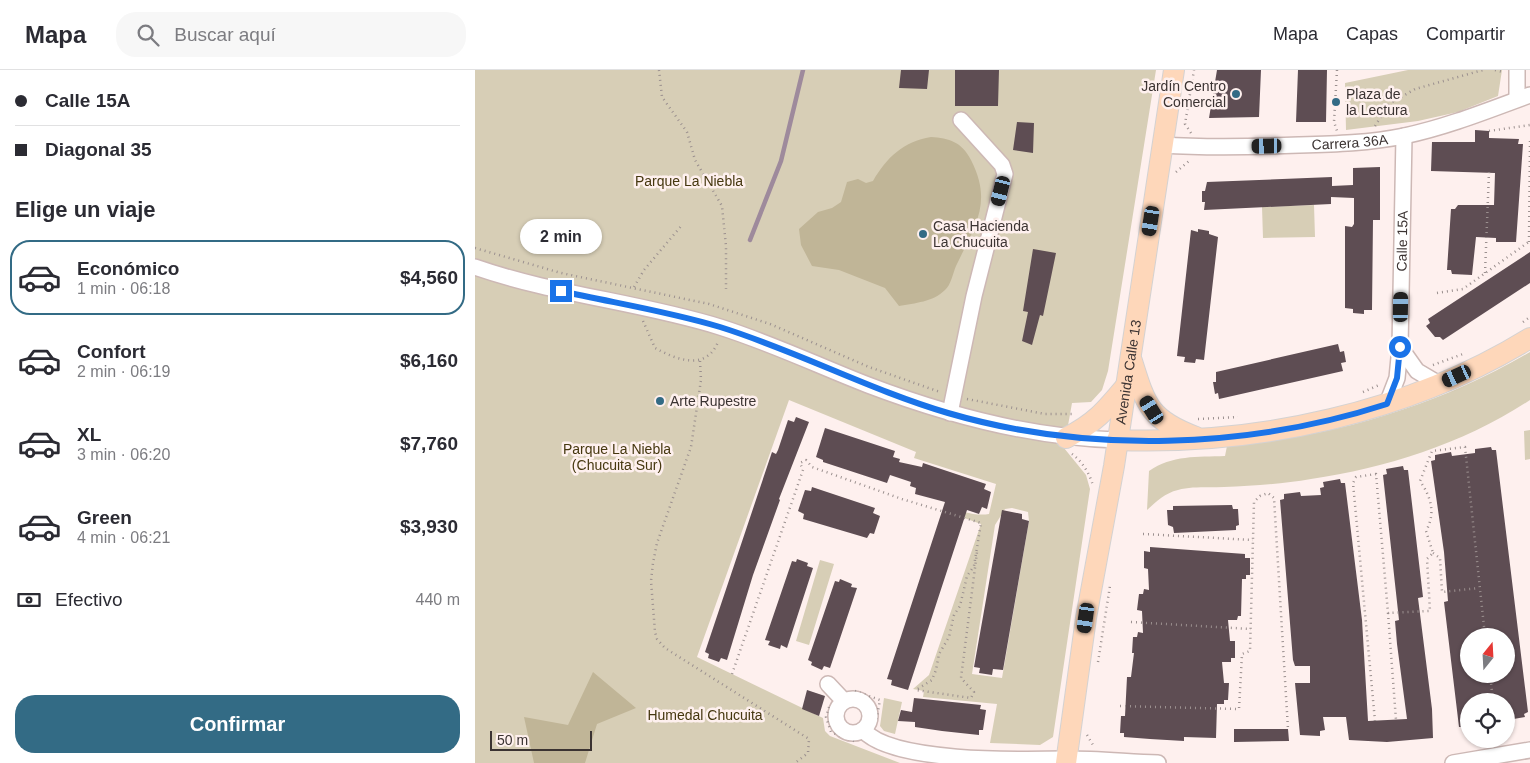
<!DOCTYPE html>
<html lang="es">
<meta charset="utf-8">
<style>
:root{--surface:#fff;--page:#f7f7f7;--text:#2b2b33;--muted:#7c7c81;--line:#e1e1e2;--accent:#336b85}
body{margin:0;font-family:Helvetica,sans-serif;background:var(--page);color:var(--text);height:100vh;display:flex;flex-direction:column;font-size:19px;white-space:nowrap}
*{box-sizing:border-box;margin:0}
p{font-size:16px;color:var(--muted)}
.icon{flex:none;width:28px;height:28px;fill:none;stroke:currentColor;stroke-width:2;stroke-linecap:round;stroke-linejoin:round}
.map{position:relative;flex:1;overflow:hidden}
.details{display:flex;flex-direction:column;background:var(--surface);width:475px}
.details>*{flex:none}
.banner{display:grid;align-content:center;height:110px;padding:0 15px;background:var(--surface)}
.needle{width:32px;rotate:18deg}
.controls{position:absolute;left:985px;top:558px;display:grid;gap:10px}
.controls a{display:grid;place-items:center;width:55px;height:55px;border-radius:50%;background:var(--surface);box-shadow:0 1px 4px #0004;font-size:25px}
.scale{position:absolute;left:15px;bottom:12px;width:102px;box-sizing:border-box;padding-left:5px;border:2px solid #3b3332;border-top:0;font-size:14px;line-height:18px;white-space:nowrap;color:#3b3332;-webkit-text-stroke:4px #fef0ee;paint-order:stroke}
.end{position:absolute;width:22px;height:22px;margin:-11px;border:6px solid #1a73e8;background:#fff;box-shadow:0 0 0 2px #fff}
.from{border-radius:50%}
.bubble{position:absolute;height:35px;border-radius:18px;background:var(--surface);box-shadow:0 1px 4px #0004;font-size:16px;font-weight:700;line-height:35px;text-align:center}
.car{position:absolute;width:15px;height:30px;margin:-15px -8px;border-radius:6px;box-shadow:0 0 4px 1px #0007;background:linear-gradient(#222 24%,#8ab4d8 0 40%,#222 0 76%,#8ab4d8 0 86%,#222 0)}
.banner b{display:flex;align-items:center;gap:18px;height:48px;font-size:19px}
.banner b+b{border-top:1px solid var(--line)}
.banner i{width:12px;height:12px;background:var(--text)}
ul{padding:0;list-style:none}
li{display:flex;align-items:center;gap:15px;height:75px;margin:0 10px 8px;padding:0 5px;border:2px solid transparent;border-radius:20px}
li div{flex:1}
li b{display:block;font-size:19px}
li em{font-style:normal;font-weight:700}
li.on{border-color:var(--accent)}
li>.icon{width:45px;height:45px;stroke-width:1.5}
h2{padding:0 15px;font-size:22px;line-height:60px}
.pay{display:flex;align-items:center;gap:12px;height:55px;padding:0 15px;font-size:19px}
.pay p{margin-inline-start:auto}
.cta{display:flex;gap:10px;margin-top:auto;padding:10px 15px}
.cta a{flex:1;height:58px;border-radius:20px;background:var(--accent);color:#fff;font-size:20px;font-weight:700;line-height:58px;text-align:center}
header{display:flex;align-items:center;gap:30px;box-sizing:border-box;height:70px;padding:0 25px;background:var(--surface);border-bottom:1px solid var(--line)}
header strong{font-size:24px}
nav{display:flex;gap:28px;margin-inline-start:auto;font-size:18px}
.search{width:350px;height:45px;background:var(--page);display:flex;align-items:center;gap:12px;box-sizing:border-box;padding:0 18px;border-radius:20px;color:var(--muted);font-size:19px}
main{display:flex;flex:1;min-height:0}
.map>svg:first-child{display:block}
</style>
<header>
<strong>Mapa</strong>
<div class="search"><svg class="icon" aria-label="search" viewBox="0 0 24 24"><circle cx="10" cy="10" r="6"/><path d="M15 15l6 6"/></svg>Buscar aquí</div>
<nav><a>Mapa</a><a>Capas</a><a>Compartir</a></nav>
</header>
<main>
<section class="details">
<div class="banner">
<b><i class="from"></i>Calle 15A</b>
<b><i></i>Diagonal 35</b>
</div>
<h2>Elige un viaje</h2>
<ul>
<li class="on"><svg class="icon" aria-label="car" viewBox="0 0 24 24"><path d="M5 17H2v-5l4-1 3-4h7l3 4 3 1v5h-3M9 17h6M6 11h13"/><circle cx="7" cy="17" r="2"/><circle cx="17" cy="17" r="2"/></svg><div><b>Económico</b><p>1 min · 06:18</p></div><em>$4,560</em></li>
<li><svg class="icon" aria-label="car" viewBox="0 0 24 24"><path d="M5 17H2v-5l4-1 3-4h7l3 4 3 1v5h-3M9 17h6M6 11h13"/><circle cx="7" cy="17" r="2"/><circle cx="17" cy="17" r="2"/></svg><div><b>Confort</b><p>2 min · 06:19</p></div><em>$6,160</em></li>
<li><svg class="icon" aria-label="car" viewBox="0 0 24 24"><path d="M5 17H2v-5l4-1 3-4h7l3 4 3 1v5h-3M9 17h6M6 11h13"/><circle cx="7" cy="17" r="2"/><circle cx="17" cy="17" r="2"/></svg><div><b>XL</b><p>3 min · 06:20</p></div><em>$7,760</em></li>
<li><svg class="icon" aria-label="car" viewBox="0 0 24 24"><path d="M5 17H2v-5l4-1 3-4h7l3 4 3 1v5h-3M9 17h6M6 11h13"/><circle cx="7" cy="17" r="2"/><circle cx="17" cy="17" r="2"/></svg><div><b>Green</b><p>4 min · 06:21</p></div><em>$3,930</em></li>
</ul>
<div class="pay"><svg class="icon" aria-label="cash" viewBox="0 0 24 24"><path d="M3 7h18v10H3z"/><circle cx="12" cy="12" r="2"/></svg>Efectivo<p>440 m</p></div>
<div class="cta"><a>Confirmar</a></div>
</section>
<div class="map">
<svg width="1055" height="693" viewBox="0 0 1055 693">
<rect width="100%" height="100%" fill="#fef0ee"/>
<!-- green -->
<path fill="#d7ceb6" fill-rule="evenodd" d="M0,0H681L633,301L627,320L616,332L597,333L589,378L611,405L615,419L578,667L565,675L515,673L522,634L448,627L449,621L438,619L454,605L506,454L467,440C483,438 498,447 514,444L521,414L439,388L441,382L314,330L222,587L348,648L350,661L355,666L425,693H0ZM537,438L553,442L554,451L527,608L497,604L520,455L530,439Z
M933,0H1027L1023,26L983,42L943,51L871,60L870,13Z
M839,135L840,167L788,168L787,137Z
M1055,282V330C990,373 912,398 836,409C807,414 778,416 749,417C734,418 717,416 703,420C690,423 682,431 672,440L674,401C697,385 722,387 750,386L752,376C858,367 963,336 1055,282Z
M1055,360V389L1050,390L1049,361Z
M345,490L359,494L334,575L321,571Z
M409,628L427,632L420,664L409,661L405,656Z"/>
<!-- forest -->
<path fill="#c0b597" d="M456,67C474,68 487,72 496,90C518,133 500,156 481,196C478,203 476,215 470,220C458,232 440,233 424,236L410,218L364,200L337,196L326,175L324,159L343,142L357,138L366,132L372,112L383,109L391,113L398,111C412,87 428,72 456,67Z
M118,602L161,638L122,654L110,693H59L49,647L93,655Z"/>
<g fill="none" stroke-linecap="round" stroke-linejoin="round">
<!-- stream -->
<path stroke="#9e8a9c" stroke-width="4.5" d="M275,170L306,91L328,0"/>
</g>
<!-- building -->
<path fill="#5e4d53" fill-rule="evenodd" d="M426,0H454L452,19L424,18Z
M480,0H524L523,36H480Z
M742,0H786L784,47L734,48Z
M823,0H852L851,52H821Z
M542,52L559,53L558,83L538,80Z
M1000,60L1014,61V68L1044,69L1043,74H1048L1041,172H1021V168L1001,167L997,205L977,204L976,200H972L976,139H980L983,135H1019L1020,103L956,101L957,72H1000Z
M905,97V150H898L897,240H889V244L878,243V239L870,238V156L877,157L879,154V128L856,127V134L729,140L730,132H727V121H730L732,112L857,107V116L878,115V98Z
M723,159L734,161V164L743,167L729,290L721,289L720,293L709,292L710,287L702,286L716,160L723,162Z
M558,179L581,183L568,246L565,245L557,275L547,271L553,242L548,241Z
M1055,182V213L968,270L965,267H960L951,256L955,253L953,249Z
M863,274L865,282L869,281L871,292L866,293L868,301L744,329L743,323L740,324L738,312H741V302Z
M321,347L334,352L304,429L305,430L278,505L252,590L246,588L244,592L233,588L234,584L230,582L297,382L301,384L303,380L313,350L319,352Z
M350,358L420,381L418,387L425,389L424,392L447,397L448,393L511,414L509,419L516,422L512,439L507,437L504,444L492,440L433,620L416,615L417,610L412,609L470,432L440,424L441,418L435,416L436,412L415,405L412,413L348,392V390L341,387Z
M1016,377L1017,380H1021L1053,642L1049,644L1050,647L1033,650L1031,631H994V657H984L969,532L973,531L969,482L956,391L960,390V385L976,382L977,386L1000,383V379ZM994,566H1031V604H994Z
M928,396L929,400H933L948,527L943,528L957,639L958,668L912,672L874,670L871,647H848L850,660L845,661V666L825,665L820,613H835V596H820L818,590L805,430L809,429V424L825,422L826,426L846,425L845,418L849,417L848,412L865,409L866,413H870L887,550L893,651L932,649L922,574L920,551L924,550L908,405L912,404L911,399Z
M337,417L400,438L398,443L405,446L399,464L395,463L392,468L328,449L329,444L323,441L330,420L336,421Z
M757,435L758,439H763L764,455L761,456V460L699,463L698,457L693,455L692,440H698V436Z
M527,440L547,444V449L554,451L528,600L518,599L517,605L504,603L505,598L499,597Z
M675,477L770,484V488H775V505H771V509H767L766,546H763L762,550H753L755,571H760V588H756V592H747L749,613H754L753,630H749V634H742L741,668L709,667V671L675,669L649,667V663H645L646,646H650L652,607H656L659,583H657L658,567H662L663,562L668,563L667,541L662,540L664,524H668L669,519L674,520L673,499L669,498V481L675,482Z
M322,489L333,493L332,496L338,498L312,578L306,575L305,579L293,575L295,571L290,570L317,491L321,492Z
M365,509L377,514L376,517L382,518L355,598L349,596L347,600L336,595L337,592L333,590L360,511L364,512Z
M332,620L350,626L344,646L327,639Z
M439,628L506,635L505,639L511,640L508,660H504V665L467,661L440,657V652L423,651L426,640L437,642Z
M759,659H813L814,671L759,672Z"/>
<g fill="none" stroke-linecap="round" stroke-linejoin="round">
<!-- minor casing -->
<g stroke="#cdb8b5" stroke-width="18">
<g id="minor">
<path d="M1042,29V0"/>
<path id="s1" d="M687,75C733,78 778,77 824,75C859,74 895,73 929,66C972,57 1014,40 1055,25"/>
<path d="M0,197C80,225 165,232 245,257C296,273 344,296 393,315C472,345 557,368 642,370"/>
<path d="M925,277L942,301L964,314"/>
<path id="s2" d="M912,334L922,308L925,277L929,66"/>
<path d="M475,343L499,226L530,104L527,95L486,50"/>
<path d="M353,614L369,631"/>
<circle cx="378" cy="646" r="17"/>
<path d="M388,660C417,693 544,690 592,689C623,689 653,692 683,693"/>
<path d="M978,693L1055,680"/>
</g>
</g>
<!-- major casing -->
<g stroke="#d4d2d2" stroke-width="22">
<g id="major">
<path d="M657,291C671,336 675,350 721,367"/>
<path d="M591,368C620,353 630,341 650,317"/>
<path d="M642,370C785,375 933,343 1055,268"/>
<path id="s3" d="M591,693L611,548L639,396L699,0"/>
</g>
</g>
<!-- path -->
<path stroke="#9b908f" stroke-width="2.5" stroke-dasharray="1 4" stroke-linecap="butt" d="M184,0L187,27L212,62L220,90L247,136L251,176V219
M862,0L859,52L862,61
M1020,0L1028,2
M900,56L914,34L940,19L1008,0
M1014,61L1055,55
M716,63L710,54L719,0
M701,102L714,91
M1054,172L1055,71
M0,178L86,203L234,234L295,254L394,297L465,322
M1010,203L1014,102
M159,217L169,200L207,155
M962,223L988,219L1055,171
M168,251L180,278C202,290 231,301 243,272
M1048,252L1055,247
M225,291L226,310L216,377L182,473L178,493L176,511L180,562L182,569L190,578L334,669L333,683L320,693
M958,295L988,284
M888,322L904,315
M492,329L570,344H598
M723,349L763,347
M597,384C607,391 615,404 618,416
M668,464L778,470
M958,483L965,488L967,522L1004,518
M913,543L921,650
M656,552L776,559
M623,592L635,516
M257,604L328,400L325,393L331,390L337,397L427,429L506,453L499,496L492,506L485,536L479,545L474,567L464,584L461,600L457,610L441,620L496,628L499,622L486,608L502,482
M1015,604L1018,631
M380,621L405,630L401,652
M645,636L764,639L767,584L775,581L779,432L785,426L793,423L799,428L813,659
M354,637L351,647L356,662L379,671
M900,651L878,413L881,407L901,404L913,543L955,541L952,489L958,483L951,461C961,443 956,427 945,411L957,381L990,377L1010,566
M612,665L618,675"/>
<!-- minor -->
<use href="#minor" stroke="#fff" stroke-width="15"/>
<!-- major -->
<use href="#major" stroke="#fed7ba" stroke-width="20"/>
</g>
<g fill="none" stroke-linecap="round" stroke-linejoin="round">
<!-- route -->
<path stroke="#1a73e8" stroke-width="6" d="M86,221C139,233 192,241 245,257C322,281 395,320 473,343C613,384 773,379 912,334L922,308L925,277"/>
</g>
<!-- markers -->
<g fill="#336b85" stroke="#fef0ee" stroke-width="2">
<circle cx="761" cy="24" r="5"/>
<circle cx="861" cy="32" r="5"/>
<circle cx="448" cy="164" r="5"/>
<circle cx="185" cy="331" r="5"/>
</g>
<g text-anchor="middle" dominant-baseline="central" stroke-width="5" stroke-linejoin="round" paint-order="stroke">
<!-- poi labels -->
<g font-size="14" fill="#3b3332" stroke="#fef0ee" text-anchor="start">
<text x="751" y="16" text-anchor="end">Jardín Centro<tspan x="751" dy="16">Comercial</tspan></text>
<text x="871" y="24">Plaza de<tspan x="871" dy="16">la Lectura</tspan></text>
<text x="458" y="156">Casa Hacienda<tspan x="458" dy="16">La Chucuita</tspan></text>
<text x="195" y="331">Arte Rupestre</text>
</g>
<!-- street labels -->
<g font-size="14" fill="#3b3332" stroke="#fef0ee">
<text stroke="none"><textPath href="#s1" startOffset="188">Carrera 36A</textPath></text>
<text stroke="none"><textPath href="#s2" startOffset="165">Calle 15A</textPath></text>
<text stroke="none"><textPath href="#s3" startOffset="396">Avenida Calle 13</textPath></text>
</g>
<!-- park labels -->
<g font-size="14" fill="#45370f" stroke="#fef0ee">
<text x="214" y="111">Parque La Niebla</text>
<text x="142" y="379">Parque La Niebla<tspan x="142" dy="16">(Chucuita Sur)</tspan></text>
<text x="230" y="645">Humedal Chucuita</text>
</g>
</g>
</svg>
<div class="controls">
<a><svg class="needle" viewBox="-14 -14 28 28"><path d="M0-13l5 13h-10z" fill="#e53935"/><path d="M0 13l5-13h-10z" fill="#7c7c81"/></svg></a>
<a><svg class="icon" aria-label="locate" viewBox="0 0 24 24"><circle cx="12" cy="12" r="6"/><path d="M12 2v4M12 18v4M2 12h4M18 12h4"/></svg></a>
</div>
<div class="scale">50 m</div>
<i class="end from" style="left:925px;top:277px"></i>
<i class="end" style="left:86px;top:221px"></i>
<div class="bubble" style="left:45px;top:149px;width:82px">2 min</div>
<i class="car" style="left:792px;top:76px;rotate:269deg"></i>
<i class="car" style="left:526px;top:121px;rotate:194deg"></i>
<i class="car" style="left:676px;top:151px;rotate:189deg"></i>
<i class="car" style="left:926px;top:237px;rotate:1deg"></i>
<i class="car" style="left:982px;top:306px;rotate:245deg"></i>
<i class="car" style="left:677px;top:340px;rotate:328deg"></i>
<i class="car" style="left:611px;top:548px;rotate:188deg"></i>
</div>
</main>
